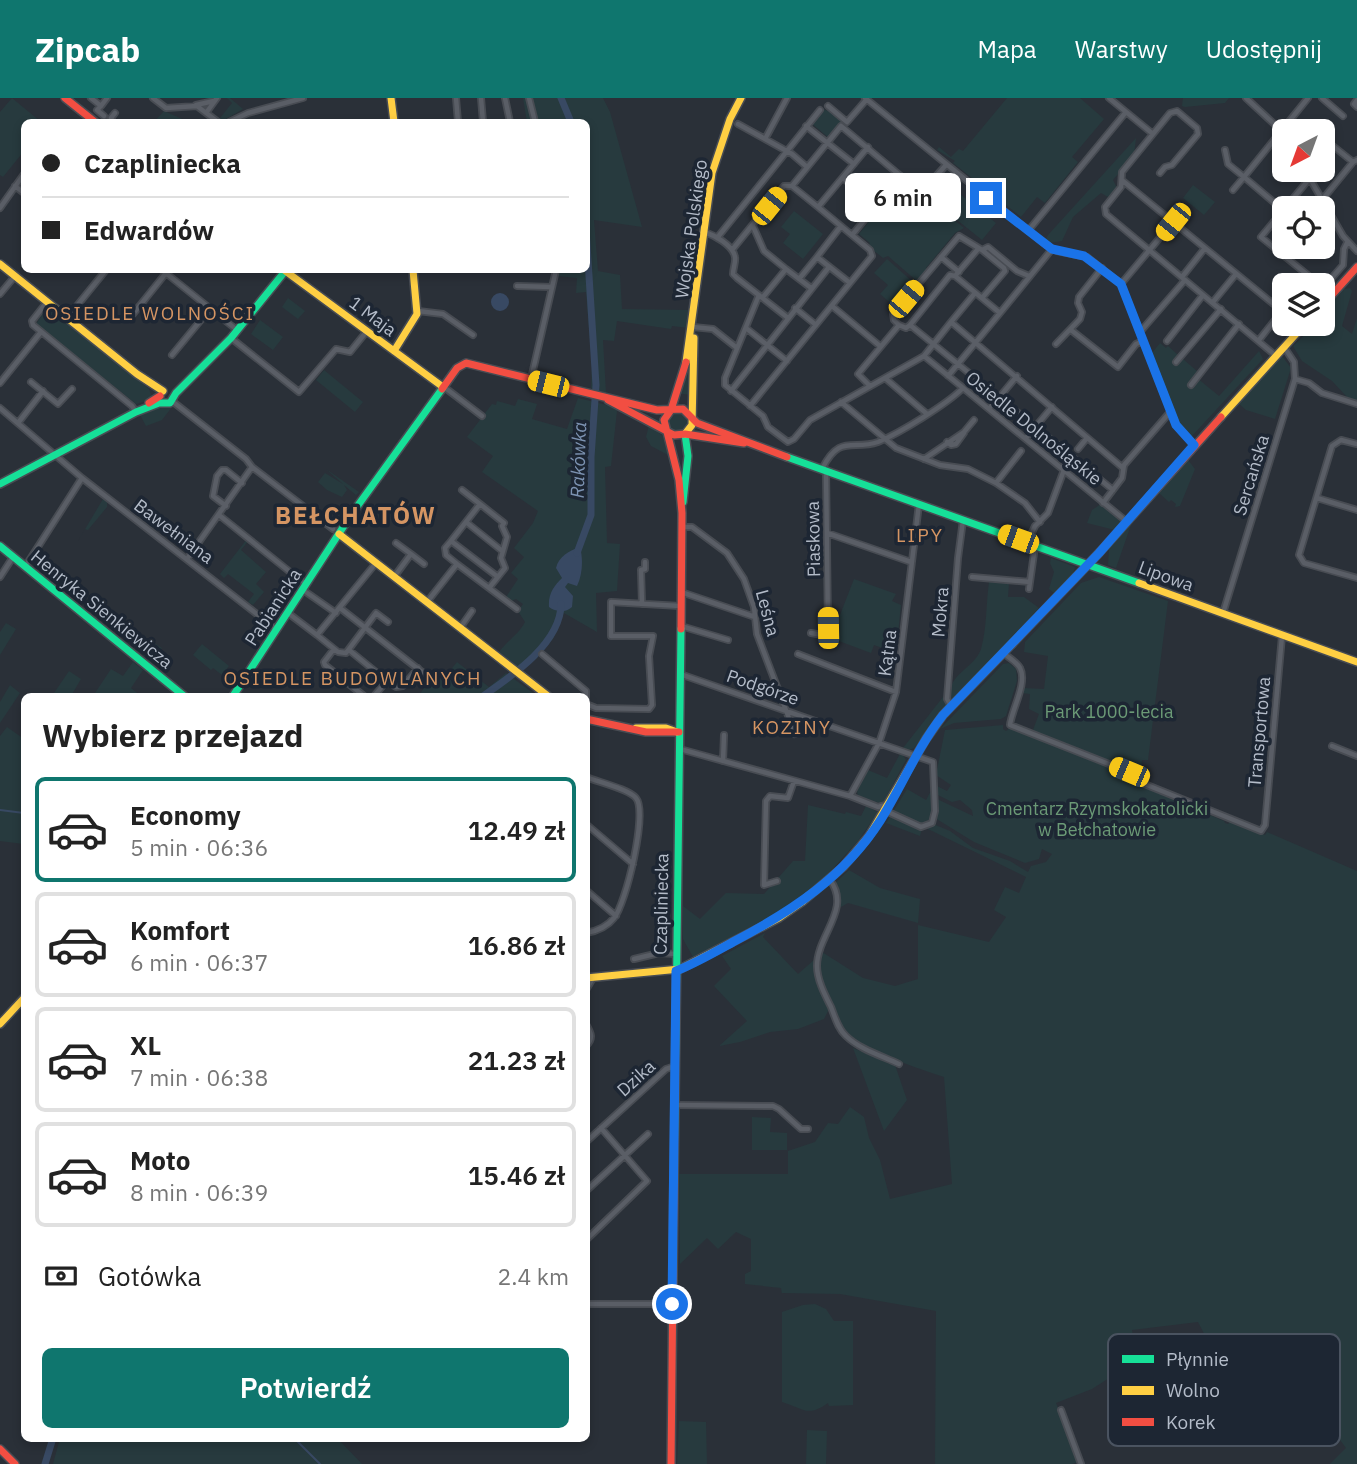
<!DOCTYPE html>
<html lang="pl">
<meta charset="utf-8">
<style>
:root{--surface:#fff;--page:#f6f6f6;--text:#222;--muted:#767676;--line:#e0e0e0;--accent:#0f766e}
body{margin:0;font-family:"IBM Plex Sans",sans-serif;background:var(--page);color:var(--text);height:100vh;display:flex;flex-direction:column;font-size:26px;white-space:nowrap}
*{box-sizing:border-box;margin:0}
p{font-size:23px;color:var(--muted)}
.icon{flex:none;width:38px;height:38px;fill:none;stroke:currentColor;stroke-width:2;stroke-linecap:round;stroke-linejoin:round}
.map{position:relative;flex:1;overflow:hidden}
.sheet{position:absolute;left:21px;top:595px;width:569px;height:749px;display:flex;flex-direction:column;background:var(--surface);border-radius:10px;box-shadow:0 4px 10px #0003}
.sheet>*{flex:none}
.hud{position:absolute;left:21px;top:21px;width:569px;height:154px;border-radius:10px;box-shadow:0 4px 10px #0003;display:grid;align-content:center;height:154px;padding:0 21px;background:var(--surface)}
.needle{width:46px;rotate:221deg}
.controls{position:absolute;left:1272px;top:21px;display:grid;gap:14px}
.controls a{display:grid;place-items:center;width:63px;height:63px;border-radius:10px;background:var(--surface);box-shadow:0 4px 10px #0003;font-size:35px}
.end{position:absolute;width:32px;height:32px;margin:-16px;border:9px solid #1a73e8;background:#fff;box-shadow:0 0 0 4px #fff}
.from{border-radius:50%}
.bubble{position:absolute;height:49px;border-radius:10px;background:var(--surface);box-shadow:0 4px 10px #0003;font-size:23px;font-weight:600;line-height:49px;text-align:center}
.car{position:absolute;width:21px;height:42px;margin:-21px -10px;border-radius:9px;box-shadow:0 0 5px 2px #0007;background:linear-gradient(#f5c518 24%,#345 0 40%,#f5c518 0 76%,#345 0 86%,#f5c518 0)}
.hud b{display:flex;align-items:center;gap:24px;height:66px;font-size:26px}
.hud b+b{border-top:2px solid var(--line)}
.hud i{width:18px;height:18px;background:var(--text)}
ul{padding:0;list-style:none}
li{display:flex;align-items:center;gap:21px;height:105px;margin:0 14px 10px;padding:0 7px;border:4px solid var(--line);border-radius:10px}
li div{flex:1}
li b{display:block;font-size:26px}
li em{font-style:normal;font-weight:600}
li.current{border-color:var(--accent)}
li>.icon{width:63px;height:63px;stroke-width:1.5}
h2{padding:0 21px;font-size:32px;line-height:84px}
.pay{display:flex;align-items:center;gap:18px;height:77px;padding:0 21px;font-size:26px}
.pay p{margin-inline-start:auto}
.button{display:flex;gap:14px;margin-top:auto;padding:14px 21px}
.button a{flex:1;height:80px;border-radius:10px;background:var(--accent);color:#fff;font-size:28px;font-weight:600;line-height:80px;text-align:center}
header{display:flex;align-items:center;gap:42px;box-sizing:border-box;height:98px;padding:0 35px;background:var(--accent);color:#fff}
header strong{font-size:33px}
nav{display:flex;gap:38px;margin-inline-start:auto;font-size:24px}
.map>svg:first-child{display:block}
</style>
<header>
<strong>Zipcab</strong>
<nav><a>Mapa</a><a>Warstwy</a><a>Udostępnij</a></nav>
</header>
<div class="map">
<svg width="1357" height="1366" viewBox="0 0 1357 1366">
<rect width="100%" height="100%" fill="#2a3038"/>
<!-- green -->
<path fill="#273a3e" d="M12,0L41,24H24V53L3,79L0,77V14Z
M227,0H230L243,11L226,21L218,22L217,19L220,20L232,5Z
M523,0H603L610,14L642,129L594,122L598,173L620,177L622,211L690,212L689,230L672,228L671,231L617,223L614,243L603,242L606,295L591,290L592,267L586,194L576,195L577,180L558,178L559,172H586V24H527Z
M1007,0H1080L1104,21L1072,59L1078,64L1045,105L1037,99L1021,119L953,65L955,63L937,52L939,49L951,59L959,51L963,53Z
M1183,0H1229L1225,5L1185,9L1182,8Z
M822,11L832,14L843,22L829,40L811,25Z
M164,13L189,24H154Z
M1136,40L1134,57L1113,82L1117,90L1108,99L1101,95L1073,119L1062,143L1049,145L1046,141L1048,137Z
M900,81L917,96L925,98L964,130L955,135L926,170L928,172L918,184L888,158L883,160L868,148L870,145L859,136L878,112L876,110Z
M945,84L996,125L982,142L931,101Z
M1193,87L1215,104L1204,117L1183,100Z
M794,113L823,136L803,161L783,145L790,136L781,129Z
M887,161L915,186L895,209L880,196L888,187L874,175Z
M1350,190L1352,193L1342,228L1352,236L1357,220V303L1348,300L1332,283L1302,263L1293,248L1316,226H1323C1324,214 1336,200 1344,191Z
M288,200L305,213L298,221L282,209Z
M47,209L149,291L151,297L150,302L136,306L36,226Z
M260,222L283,239L273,252L251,236Z
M1160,245L1166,250L1168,248L1178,257L1172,264L1177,268L1183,261L1198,274L1187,287L1190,291L1195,289L1194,285L1197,280L1219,298L1259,253L1263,261L1191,339C1171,319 1163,287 1153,260L1152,255Z
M1282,258L1291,270L1275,321L1246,312L1238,305Z
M690,262V297L677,295Z
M324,272L363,304L355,314L316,282Z
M578,300L615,309L617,313L611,368L605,369L607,445L620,446L617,493L596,495L597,534L564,515L553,541L522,572L499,554C507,543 519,536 525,524L518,513L523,506L516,501L511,503L506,499L518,481L511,475L524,459L514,450L533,425L538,413L482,374L493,358L467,339L492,306L496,307L497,303L515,308L518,301L537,306L532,321L567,331Z
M156,308L172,309L162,322L146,328L140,317Z
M667 324a11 11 0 1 1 22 0a11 11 0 1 1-22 0Z
M649,327L663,338L668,357L651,348L646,339Z
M1188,362L1195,371L1180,408L1175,409L1176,406L1171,402L1169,404L1159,395C1162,394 1181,369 1188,362Z
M326,371L359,394L356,397L344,387L347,392L342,399L327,392L318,384L325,375L343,386Z
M103,401L107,404V409L88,432L85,431L78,443Z
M1101,406L1121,423L1115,432L1087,425L1092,412Z
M1132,424L1116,470L1108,467L1109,451Z
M247,441L249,442L241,452L266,474L256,486L264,494L253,507L248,504L254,496L228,476L224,480L220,476Z
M1051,460L1075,469L1073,476L1054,495L1049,491L1054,474L1050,465Z
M1099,479L1168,503L1148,662H1142L1140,675L1033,632L1039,616L1029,611L1030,596L1022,595L1023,590L1044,591L1048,558L1024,554L1025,544L1081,485Z
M854,481L896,496L892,503L901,507L896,555L874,547L871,555L831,540Z
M989,484L1009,485L1008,499H1024L1039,510L949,606C946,574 973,573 981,551C987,530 986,505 989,484Z
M6,525L16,531L0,557V534Z
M141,540L151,543L162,550L152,565L134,548L136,542Z
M202,546L229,568L222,577L213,570L211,572L193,557Z
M133,564L143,572L131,590L141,598H93L111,571L123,578Z
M457,564L489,589L506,575L537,598H418L436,575L444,580Z
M1009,565L1016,571L1017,583L1006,618L1001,621L954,625L940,631L1003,566Z
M69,573L81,581L71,598H52Z
M10,587L20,595L0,625V604Z
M943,599L947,607L914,650L909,652L903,650Z
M1003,627V631L1006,633L1010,630L1112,671L1128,678L1141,688L1224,723L1225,725L1228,726L1231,723L1265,737L1267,734L1357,773V1366H1330L1346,1350L1264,1239L1242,1247L1256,1275L1223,1272L1198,1224L1132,1232L1133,1240L1148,1249V1255L1092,1291L1056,1305L1081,1363L1072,1366H935L936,1213L840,1196L782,1195V1196L781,1190L745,1186V1176L751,1173V1141L736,1134L718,1151L707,1140L680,1166L679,1076H788V1053L815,1044L828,1025L838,1026L850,1009L864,1019L869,1040L880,1062L890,1101L952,1086L944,979C922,972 863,952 849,936C835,921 828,895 820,877L822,854L863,880L895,888L918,881V827L989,844L1006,819L994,812L1005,789L1019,795L1026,779L926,730L933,726L950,733L973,750L1010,763L1028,774L1031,768L1046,764L1052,756L1042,751L1039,761L1025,765L974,744L935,720L937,701L973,718L972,712L960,702L952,704L938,697L937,688L947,693L951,687L936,677L945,632Z
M7,629L24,641V746L0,743V638Z
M901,654L906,662L884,703L880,705L858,698L857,693L868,672L887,680Z
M907,691L926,702L931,693L932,719L923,726L920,738L886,725Z
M808,707L845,716L846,714L861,718L866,708L878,714L858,743L828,776L793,805L758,827L693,859L683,841V808L700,821L726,795L764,796L793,763H805Z
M849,772L880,790L920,801L918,825L848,805L841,809L835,785Z
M765,835L763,839L798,876L814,862V868L829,911L824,921L798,931L770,934L740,944L719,948L747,923L714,888L731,871L722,858Z
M853,950L895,967L907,1002L884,1033Z
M752,1019L771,1020L770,1034L787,1035V1052H752Z
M815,1206L826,1211L834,1223H853V1307L829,1308L828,1305C807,1320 803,1310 782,1304V1214L803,1207Z
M679,1323L706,1324L707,1366H677Z
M807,1332L827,1333L826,1366H806Z
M60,1340L338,1341L362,1366H53Z"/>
<!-- water -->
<path fill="#384963" d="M491 204a9 9 0 1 1 18 0a9 9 0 1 1-18 0Z
M580,449C583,460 583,476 577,488L568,485L565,489L573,498L572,509C566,515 555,514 549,509C548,496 554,488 562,480L556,470C559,458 569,453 580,449Z"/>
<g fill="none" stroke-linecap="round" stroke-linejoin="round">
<!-- stream -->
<path stroke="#384963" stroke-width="2" d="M0,712L24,715
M294,1340L320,1366"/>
<!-- river -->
<path stroke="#384963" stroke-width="7" d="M561,0L571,24
M577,455L591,417V359L596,287L586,131
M483,598C512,578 561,545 561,506
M45,1366L53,1340"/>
<!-- street casing -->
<g stroke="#484c53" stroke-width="8">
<path id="street" d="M91,0L101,8L107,0
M153,0L166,10L197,8L218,24
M456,0L458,24
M481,0L483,24
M505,0L510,24
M529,0L535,24
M787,0L765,41L792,56L807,69
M865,0L1046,147L1057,153L1087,159L1121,186L1176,327L1194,347
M1109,0L1153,36
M1246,0L1284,35
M1322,0L1343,18
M1357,2L1354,6L1357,9
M196,7L214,3
M101,8L97,12L104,18
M828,8L847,24L867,1
M206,15L217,0
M113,24L111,20L115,15
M229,24L248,15L303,0
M738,26L765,41
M806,28L854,66
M1311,30L1315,33
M1323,40L1353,64
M1225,52L1228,66L1244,79L1233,92
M1305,72L1343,138L1357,153
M1160,75L1165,69L1172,67L1198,36L1197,30L1177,13L1170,15L1122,74L1121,89L1105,109L1106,116L1276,258
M843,80L876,108L852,137
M1310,80L1261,139L1320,187
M1123,83L1282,213L1259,242
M15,88L24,95
M792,88L818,109
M1322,102L1353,64L1357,62
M876,108L901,78
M0,110L24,76
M1283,112L1244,79L1308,0
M753,128L764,153L786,171
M841,128L817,159L850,185
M1028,133L1126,14
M704,134C714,137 733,147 735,159C736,164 733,170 733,176L737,180L788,220
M717,140L820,12
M732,152L784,88H792L841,28L921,95L946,67
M982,152L988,149L1017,173L1029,178
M941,159L959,174
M162,172L237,232
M1182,179L1205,150
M799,181L817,159
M1121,186L1173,124
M517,188L552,189
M1323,190L1343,167L1344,151L1347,145
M975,195L951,224L1123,370
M0,196L15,178
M759,197L725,280V287L763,318L768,329L788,344L794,341L810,322L924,258L951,224
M763,199L786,171L811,190
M47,204L32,223L33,227L132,308L136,314
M1213,204L1236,176
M832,208L880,248
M795,210L816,227
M418,213L443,216L473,237
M1000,215L1052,151
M67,220L106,172
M129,221L166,175
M899,227L894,222L893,216L959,138L982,152L1004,170L1005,173L982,200
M910,227L950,177L955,178L978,151
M693,229L713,231L737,250
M746,230L787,263
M1071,232L1118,269L1136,246L1143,243
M1140,234L1185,182
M231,240L299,294L336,251L350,254L367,233
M1167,243L1203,197
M1056,246L1080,221L1082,214L1078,205L1079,199L1102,170
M172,257L210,211
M924,258L1126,423
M1176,264L1221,211
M948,278L1000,215L955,178
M885,280L927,316
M531,281L556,172
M1295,281L1309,285L1322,295L1357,306
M31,284L58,306L72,291
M0,285L41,234
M1191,287L1239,226
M870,288L858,276L899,227L906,230L910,227L1113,392
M444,289L482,318
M731,293L829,169
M1002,296L1017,278
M172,303L246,361L252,369L333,431
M841,304L896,350L940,367L968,371L996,385L1025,405L1040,424
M750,308L872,158L870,152L818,109L868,49
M0,310L82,380L276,531
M989,311L999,298
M18,325L43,293
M1026,340L1052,309
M947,344L951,347L956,346L964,335
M1357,346L1341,342L1332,348L1299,457L1304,465L1357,480
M1078,351L1087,340
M924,361L964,334L974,322
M1062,370L1072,358
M822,371C840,335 853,353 878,344C900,335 947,306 963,290
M996,385L1021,353
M462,392L480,406L451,443L498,479
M1317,400L1357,412
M1103,405L1122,380L1124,367L1171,313
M480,406L504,425L502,428L507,439L501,460L505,470L489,490
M226,408L213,398L217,378L222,372H226L242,385
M219,417L290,474
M466,424L501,452
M682,429H692L727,455L744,481L754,509L757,536L795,636
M827,435L911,464
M1027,445L1035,428L1048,415L1064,372
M411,456L424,466
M187,461L252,369
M376,465L317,537L338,554L346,555L376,515L388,524
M457,466L517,511
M25,469L82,380
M295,478L306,486
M0,479L13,459
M394,479L411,456L396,445
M972,479L1030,484
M1029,491L1035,448
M303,492L336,515
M681,494L755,519
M427,504L457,466L446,457L445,450L451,443
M642,506L641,472L645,471V464
M340,510L422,574L435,579
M288,515L317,537
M1223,515L1295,281L1294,264L1284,249
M681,528L728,542
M460,530L472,513
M811,535L823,537L828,530L826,372
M334,551L324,564L325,567L364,598
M349,552L387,583
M1003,555C1008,559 1017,564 1020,570C1028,585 1011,613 1010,627L1114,668L1129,674L1142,685L1261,733L1265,727L1282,538
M542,556L586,593V600
M798,556L896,594
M680,576L933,664L935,713L932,725L921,729L886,713
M374,598L387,583L396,589L403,588L418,570
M586,606L596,610L649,611L652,607L649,558L653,538H611V504L680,508
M951,608L947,601L958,460L963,422
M1332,648L1357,658
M680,651L850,698L878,709L886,707
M723,663L724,637
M586,679C598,684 629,691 636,700C648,714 626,806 614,820C607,829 597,833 586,835
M850,698L879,645L896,594L919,406
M586,726L633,766
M830,782C852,811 817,837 817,868C817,882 825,897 831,909C835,919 838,931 846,938C859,951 882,958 899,966
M777,783L764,787L766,703L770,698L788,700L794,683
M586,792L616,818
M634,861L659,855L676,856
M586,892L593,880
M586,926C591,935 594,940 586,948
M675,1007L773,1008L779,1011L801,1031H808
M586,1044L666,971L675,968
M586,1093L648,1036
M586,1142L647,1083L601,1030
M586,1206H672
M1061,1312L1081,1366"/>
</g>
<!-- fast casing -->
<g stroke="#484c53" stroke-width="10">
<path id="fast" d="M787,359L1139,485
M0,386L136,314L159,305H170L176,295L231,240L286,172
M683,404L688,358L685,336
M0,448L184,598
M233,598L351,417L442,291
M674,1084L681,531"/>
</g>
<!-- slow casing -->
<g stroke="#484c53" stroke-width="10">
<path id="slow" d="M391,0L394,24
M0,166L137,276L163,293
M284,172L443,289
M394,253L417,216L413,172
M686,264L712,75L730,21L741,0
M1221,319L1305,226
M685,336L692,327L694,240
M339,436L548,598
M1139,485L1357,564
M636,630H666L677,634
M586,880L680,871L779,820L802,804L843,769L869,738L926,641L943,617L1012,546
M0,926L24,900"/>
</g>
<!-- jam casing -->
<g stroke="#484c53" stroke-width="10">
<path id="jam" d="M65,0L95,24
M1323,207L1357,169
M442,291L457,270L466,265L657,312L683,311L697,325L787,359
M608,302L674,337L685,336L744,345
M149,305L160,298
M681,531L682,415L679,382L664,322L671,312L686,264
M1012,546L1099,455L1221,319
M586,621L646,634H679
M0,1351L15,1366
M671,1366L674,1084"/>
</g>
<!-- street -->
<use href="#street" stroke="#5a5e66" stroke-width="4.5"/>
<!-- fast -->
<use href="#fast" stroke="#16e098" stroke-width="7"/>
<!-- slow -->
<use href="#slow" stroke="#ffcf43" stroke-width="7"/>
<!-- jam -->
<use href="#jam" stroke="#f24e42" stroke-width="7"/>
</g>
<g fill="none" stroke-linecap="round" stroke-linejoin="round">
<!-- route -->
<path stroke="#1a73e8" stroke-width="9" d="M672,1206L676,873C696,865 715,854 733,844C792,813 844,779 880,723C902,688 917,650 943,617L1099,455L1194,347L1176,327L1121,186L1084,158L1052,151L986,100"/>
</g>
<g text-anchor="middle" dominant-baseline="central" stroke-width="7" stroke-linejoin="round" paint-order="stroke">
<!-- street labels -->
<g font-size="18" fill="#b4bcc9" stroke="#1d2633">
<text transform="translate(691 131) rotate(-82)">Wojska Polskiego</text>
<text transform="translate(373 218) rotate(37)">1 Maja</text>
<text transform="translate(1034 330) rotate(39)">Osiedle Dolnośląskie</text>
<text transform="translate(1251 377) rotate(-73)">Sercańska</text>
<text transform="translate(174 433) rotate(37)">Bawełniana</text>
<text transform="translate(813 441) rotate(-91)">Piaskowa</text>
<text transform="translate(1166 478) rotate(20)">Lipowa</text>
<text transform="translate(273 509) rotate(-57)">Pabianicka</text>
<text transform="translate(102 511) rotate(39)">Henryka Sienkiewicza</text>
<text transform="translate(940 514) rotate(-85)">Mokra</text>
<text transform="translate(768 515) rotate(75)">Leśna</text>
<text transform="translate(887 555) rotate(-83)">Kątna</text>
<text transform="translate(763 589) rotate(19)">Podgórze</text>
<text transform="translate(1259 634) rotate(-85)">Transportowa</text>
<text transform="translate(661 806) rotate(-89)">Czapliniecka</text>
<text transform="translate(636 980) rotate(-42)">Dzika</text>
</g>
<!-- park labels -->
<g font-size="18" fill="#6b9a76" stroke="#1d2633">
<text x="1109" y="613">Park 1000-lecia</text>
<text x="1097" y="710">Cmentarz Rzymskokatolicki<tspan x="1097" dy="21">w Bełchatowie</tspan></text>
</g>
<!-- neighbourhood labels -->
<g font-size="19" letter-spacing="2" fill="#d59563" stroke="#1d2633">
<text x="150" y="215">OSIEDLE WOLNOŚCI</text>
<text x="920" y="437">LIPY</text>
<text x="353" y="580">OSIEDLE BUDOWLANYCH</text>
<text x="792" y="629">KOZINY</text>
</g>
<!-- water labels -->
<g font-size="19" font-style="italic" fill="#7c92b1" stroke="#1d2633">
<text transform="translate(578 362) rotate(-88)">Rakówka</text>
</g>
<!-- district labels -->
<g font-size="24" font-weight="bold" letter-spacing="2" fill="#d59563" stroke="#1d2633">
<text x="356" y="417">BEŁCHATÓW</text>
</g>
</g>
<!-- legend -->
<rect x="1108" y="1236" width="232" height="112" rx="10" fill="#1d2633" stroke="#4a5360" stroke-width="2"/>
<rect x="1122" y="1257" width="32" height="8" fill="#16e098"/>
<rect x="1122" y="1288" width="32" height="9" fill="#ffcf43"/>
<rect x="1122" y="1320" width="32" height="8" fill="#f24e42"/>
<g font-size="19" fill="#b4bcc9">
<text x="1166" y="1268">Płynnie</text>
<text x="1166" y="1299">Wolno</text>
<text x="1166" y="1331">Korek</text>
</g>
</svg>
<div class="controls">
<a><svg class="needle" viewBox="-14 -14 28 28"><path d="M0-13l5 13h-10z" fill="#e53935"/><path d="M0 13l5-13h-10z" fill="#767676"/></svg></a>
<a><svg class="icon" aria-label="locate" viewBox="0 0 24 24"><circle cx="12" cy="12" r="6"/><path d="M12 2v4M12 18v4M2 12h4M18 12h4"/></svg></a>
<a><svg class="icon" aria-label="layers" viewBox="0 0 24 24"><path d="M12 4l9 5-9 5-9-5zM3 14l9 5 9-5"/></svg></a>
</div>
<i class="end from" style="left:672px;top:1206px"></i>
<i class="end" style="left:986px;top:100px"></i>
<div class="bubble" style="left:845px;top:75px;width:116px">6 min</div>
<i class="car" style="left:769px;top:108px;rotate:39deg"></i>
<i class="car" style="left:1173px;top:124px;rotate:219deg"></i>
<i class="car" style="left:906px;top:201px;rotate:40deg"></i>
<i class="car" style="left:548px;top:286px;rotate:284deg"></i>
<i class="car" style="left:1018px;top:441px;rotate:290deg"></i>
<i class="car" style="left:828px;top:530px;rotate:359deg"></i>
<i class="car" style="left:1129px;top:674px;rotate:293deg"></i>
<div class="hud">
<b><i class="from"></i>Czapliniecka</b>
<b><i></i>Edwardów</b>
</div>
<section class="sheet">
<h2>Wybierz przejazd</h2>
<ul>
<li class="current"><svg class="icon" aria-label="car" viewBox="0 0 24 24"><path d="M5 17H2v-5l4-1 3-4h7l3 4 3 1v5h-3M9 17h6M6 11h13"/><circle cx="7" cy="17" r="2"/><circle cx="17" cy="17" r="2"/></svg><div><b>Economy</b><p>5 min · 06:36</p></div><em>12.49 zł</em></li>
<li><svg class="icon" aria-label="car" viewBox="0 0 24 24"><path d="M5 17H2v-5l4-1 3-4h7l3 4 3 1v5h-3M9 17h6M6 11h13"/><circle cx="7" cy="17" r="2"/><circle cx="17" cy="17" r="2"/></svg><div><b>Komfort</b><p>6 min · 06:37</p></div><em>16.86 zł</em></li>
<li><svg class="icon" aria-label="car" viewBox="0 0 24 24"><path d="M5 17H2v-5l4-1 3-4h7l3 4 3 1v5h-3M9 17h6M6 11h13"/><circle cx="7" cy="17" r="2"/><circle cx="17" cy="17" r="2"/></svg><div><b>XL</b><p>7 min · 06:38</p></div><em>21.23 zł</em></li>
<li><svg class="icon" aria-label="car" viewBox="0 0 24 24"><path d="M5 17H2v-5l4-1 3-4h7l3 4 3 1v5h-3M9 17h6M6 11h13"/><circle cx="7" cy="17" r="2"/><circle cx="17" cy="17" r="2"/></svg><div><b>Moto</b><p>8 min · 06:39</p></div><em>15.46 zł</em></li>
</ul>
<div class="pay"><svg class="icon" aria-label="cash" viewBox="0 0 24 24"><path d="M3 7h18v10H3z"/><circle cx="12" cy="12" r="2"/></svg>Gotówka<p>2.4 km</p></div>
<div class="button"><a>Potwierdź</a></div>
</section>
</div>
